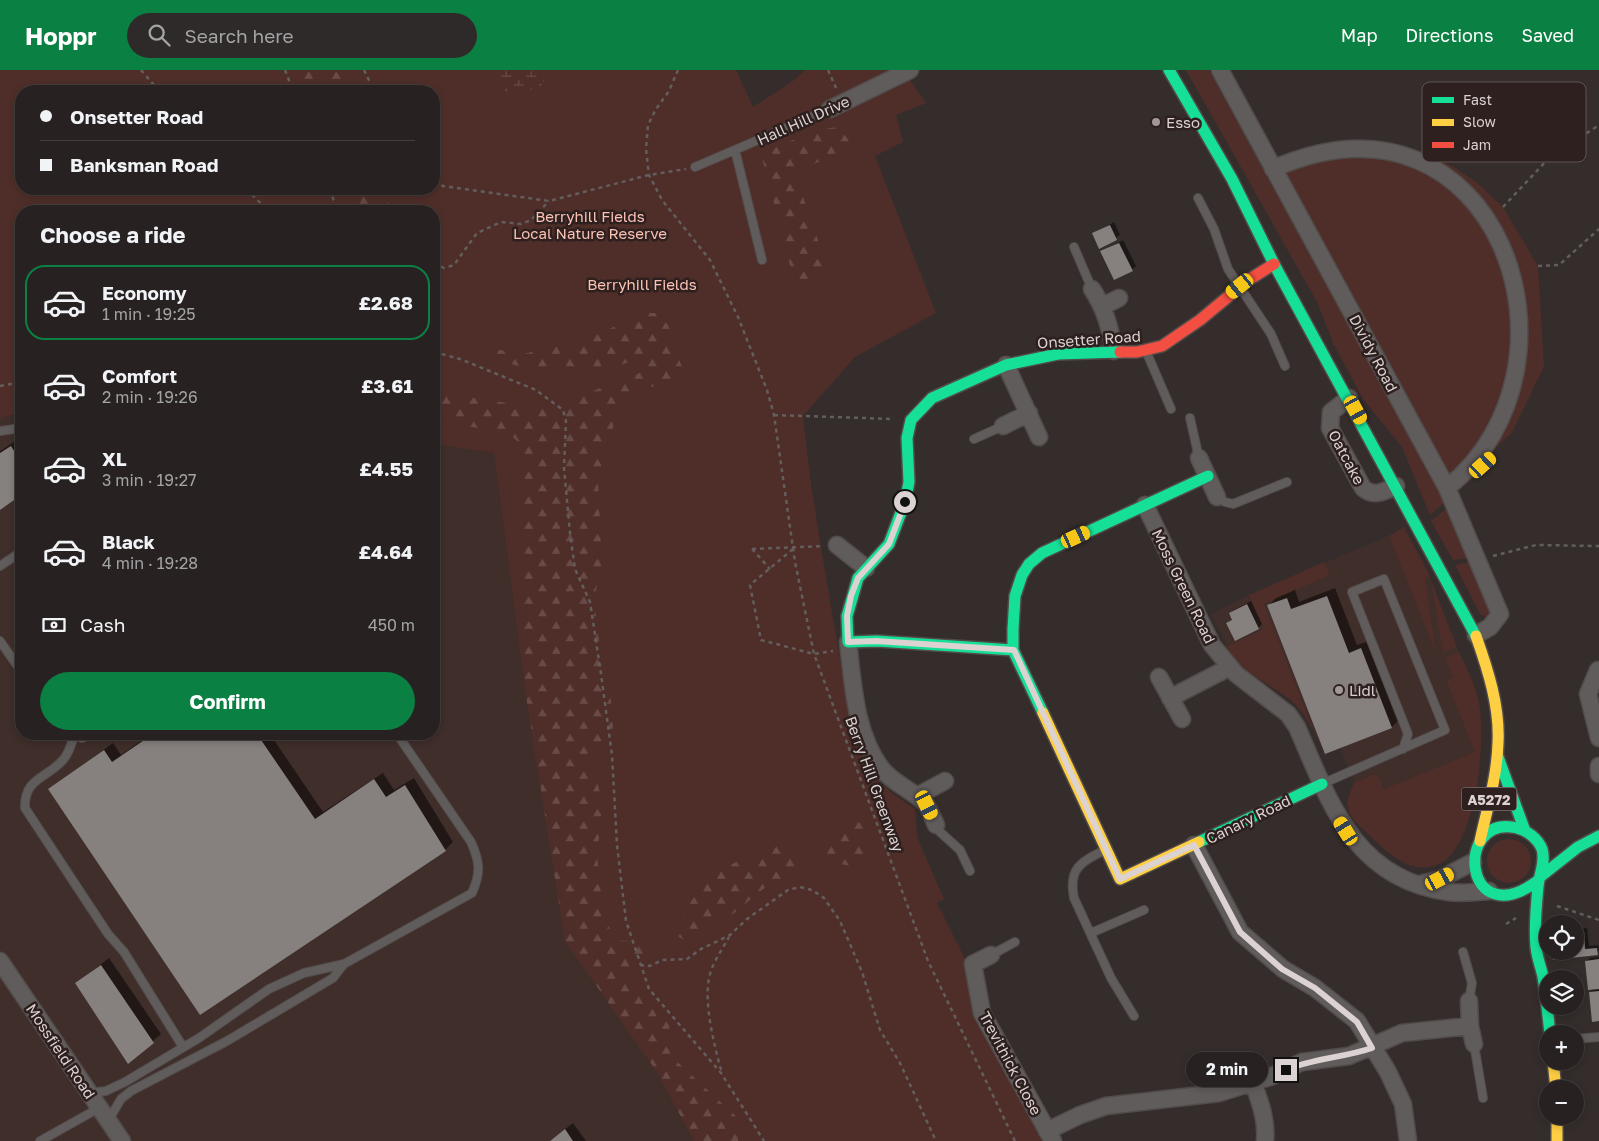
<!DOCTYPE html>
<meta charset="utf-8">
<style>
:root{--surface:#272221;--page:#2f2a2a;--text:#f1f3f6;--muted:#a4a4a5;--line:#433f3f;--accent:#0b8043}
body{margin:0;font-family:"Golos Text",sans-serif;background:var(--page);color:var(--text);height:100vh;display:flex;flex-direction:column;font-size:19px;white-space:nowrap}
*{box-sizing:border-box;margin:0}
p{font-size:16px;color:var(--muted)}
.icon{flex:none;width:28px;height:28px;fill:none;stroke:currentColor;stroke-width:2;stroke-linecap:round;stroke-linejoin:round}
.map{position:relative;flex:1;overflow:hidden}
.panel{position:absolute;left:15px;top:135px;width:425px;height:535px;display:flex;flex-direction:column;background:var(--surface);border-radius:20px;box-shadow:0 2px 8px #0003,0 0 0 1px var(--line)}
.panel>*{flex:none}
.top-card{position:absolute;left:15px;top:15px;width:425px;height:110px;border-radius:20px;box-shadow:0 2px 8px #0003,0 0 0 1px var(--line);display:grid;align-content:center;height:110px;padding:0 25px;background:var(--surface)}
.buttons{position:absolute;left:1539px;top:845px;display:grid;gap:10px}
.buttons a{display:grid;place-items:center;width:45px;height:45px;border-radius:50%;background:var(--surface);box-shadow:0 2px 8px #0003,0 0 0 1px var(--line);font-size:25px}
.end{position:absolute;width:22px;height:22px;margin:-11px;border:6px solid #dbd2d1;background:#111;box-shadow:0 0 0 2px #111}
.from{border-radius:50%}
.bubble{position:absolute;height:35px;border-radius:18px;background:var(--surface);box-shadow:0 2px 8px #0003,0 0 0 1px var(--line);font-size:16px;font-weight:700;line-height:35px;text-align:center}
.car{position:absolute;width:15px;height:30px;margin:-15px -8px;border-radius:6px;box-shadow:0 0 4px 1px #0007;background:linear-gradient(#f5c518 24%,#345 0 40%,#f5c518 0 76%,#345 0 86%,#f5c518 0)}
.top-card b{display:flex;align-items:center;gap:18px;height:48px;font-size:19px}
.top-card b+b{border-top:1px solid var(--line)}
.top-card i{width:12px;height:12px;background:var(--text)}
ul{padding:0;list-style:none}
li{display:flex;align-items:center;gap:15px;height:75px;margin:0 10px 8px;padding:0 15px;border:2px solid transparent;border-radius:20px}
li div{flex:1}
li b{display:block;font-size:19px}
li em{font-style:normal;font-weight:700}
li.current{border-color:var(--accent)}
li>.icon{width:45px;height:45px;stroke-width:1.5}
h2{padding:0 25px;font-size:22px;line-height:60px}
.pay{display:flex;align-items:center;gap:12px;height:55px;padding:0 25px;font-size:19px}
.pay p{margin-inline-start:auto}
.primary-button{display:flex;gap:10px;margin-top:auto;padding:10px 25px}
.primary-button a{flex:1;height:58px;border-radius:30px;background:var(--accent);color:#fff;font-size:20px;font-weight:700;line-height:58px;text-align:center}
header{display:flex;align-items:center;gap:30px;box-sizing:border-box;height:70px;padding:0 25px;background:var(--accent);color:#fff}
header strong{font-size:24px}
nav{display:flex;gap:28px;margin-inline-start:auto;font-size:18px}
.search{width:350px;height:45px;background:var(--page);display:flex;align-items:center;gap:12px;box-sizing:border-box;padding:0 18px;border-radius:28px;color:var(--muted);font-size:19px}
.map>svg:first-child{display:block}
</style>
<header>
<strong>Hoppr</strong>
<div class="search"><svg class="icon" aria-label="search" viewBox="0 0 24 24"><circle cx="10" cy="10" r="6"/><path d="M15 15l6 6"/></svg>Search here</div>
<nav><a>Map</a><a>Directions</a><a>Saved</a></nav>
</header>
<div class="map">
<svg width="1599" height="1071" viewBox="0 0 1599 1071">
<defs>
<pattern id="forest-firs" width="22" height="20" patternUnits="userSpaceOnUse" patternTransform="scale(1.25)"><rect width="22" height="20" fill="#4f2e29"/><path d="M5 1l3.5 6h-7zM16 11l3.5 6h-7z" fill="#684b47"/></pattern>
<pattern id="wetland-marsh" width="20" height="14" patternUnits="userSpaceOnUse" patternTransform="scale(1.25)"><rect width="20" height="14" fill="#4f2e29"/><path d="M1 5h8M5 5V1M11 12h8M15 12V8" fill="none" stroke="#684b47"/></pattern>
</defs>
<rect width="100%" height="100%" fill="#342d2c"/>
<!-- built -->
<path fill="#3f2e2a" d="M21,343V664H434V374L494,383L525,620L657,1002L694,1071H0V348Z
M1404,457L1430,506L1459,582L1445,587L1453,607L1446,610L1476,682L1384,719L1377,703L1354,713L1340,678L1325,684L1302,641L1292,631L1243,599L1233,589L1211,544L1249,525L1388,466Z"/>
<!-- green -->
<path fill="#4f2e29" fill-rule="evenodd" d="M0,0H736L753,37L793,11L805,0H903L926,33L896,45L903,72L875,86L936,243L855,287L803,346C810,418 823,489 835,560C844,608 846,652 869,696C879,716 897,727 915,739L917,767L944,829L937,833L969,897L1044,1071H694L657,1002L565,871L525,620L494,383L434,374V141H21V343L0,348ZM21,21H434V119H21Z
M1186,0H1209L1445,432L1430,445L1402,377L1363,329L1333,273L1317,232Z
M1361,75L1386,77L1433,87L1452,96L1475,111L1503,137L1538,196L1544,297L1511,364L1447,418L1273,99Z
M1447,438L1469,488L1453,490L1431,451Z
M1404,457L1430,506L1425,508L1436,583L1389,466Z
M1324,492L1330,505L1264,534L1312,658C1306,648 1300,638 1291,630C1268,612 1242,604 1227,577L1264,559L1249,525Z
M1471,492L1490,542L1486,547L1480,544L1455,495Z
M1431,511L1457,577L1443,582Z
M1459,582C1465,595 1473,610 1477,624C1488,660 1478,773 1441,793C1413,808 1388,783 1369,765C1361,757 1350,749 1348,738C1346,729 1351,721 1354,713L1377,703L1384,719L1475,682L1446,610L1453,607L1445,587Z
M1487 791a22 22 0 1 1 44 0a22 22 0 1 1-44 0Z"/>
<!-- forest -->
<path fill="url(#forest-firs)" d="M300,0H356L366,21H307Z
M840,57L852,76L795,103L829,203L796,218L761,84L818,59Z
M356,119H385L390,141H356Z
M643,243H657C679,262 670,275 683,298L678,311L646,318L622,336L614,348L612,368L603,388L598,411L602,497C585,536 605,590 611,631C613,643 613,655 613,667L592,692L603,735L597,784L603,845L615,870L655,873L626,900L639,923L669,950L671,986L739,1049L738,1071H694L657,1002L565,871L525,620L522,471L523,377L511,365L434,349V322L546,339L650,299L641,289L594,302L541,301L485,288L478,276L523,284L586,270Z
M855,750L865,756C873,786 852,811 827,783L829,770L846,751Z
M770,774L789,777L798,788L791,805L763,819L733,844L701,860L686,871L677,866L686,839L708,807Z"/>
<!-- wetland -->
<path fill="url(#wetland-marsh)" d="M489,0H548L542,15L520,25L505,21Z"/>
<!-- shadow -->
<path fill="#0007" d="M1114,152L1120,165L1100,177L1094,164Z
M1123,170L1136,196L1132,200L1102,182Z
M19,369L21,373V424L0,439V381Z
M1335,518L1357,575L1369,571L1400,649L1392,657L1326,682L1268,536L1276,528L1295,520L1299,532Z
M1251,531L1262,554L1258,558L1228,553L1233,549L1230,543L1234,540Z
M151,664H270L323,742L383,703L394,720L414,708L453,772L445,780L49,720L113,673L121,685Z
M1567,850V854H1553L1554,852Z
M1575,854H1577V859L1587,858L1589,876L1599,875L1598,884L1575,881Z
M1599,887V950L1590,922L1594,918L1586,892L1590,888Z
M109,888L161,964L128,992L77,913Z
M573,1053L586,1071H550Z"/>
<!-- building -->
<path fill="#86807e" d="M1110,155L1117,170L1099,179L1092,163Z
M1119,173L1133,201L1114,210L1100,181Z
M11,376L21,392V425L0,440V383Z
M1327,526L1349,583L1361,578L1392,658L1325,684L1267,535L1287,528L1291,539Z
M1247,534L1259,559L1235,571L1226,553L1232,550L1229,543Z
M153,664H257L315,749L374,709L386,727L405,715L446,781L200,945L48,719L104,680L112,692Z
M1584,861L1585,879L1597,878L1598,885L1553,890L1552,881H1575V862Z
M1599,889V919L1588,920L1585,891Z
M101,895L154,973L128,994L75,913Z
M1599,921V951L1592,952L1589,922Z
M565,1059L573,1071H550Z"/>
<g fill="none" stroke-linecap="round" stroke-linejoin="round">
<!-- lane casing -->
<g stroke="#514b4a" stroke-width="10">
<path id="lane" d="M735,80L762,190
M695,97L830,39
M1198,128L1214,159L1228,199L1271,264L1285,296
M1074,177L1092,219
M1146,281L1171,339
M1190,348L1199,388
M0,361L21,358
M974,369L1003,356
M1217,427L1225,432L1233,434L1287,412
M0,496L21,482
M0,571L21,601
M71,664L82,668L91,664
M74,665C72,673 69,683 63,690C46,709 24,708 25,738L108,864L124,882L183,977
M1324,713L1445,660L1384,509L1352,522L1408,664L1403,679
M936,755L940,762L960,780L970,801
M1105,780C1081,792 1068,798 1074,828L1111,908L1134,946
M1091,863L1144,840
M1463,882L1472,913L1469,931
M991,885L1015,872
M1575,969L1599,967
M1474,974L1483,1028
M89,1023L106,1021L125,1012L199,968L269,919L304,903L344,894L472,823C481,803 480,792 471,772L397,664
M108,1051L121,1029L131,1021L227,971L333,908L344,894
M40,1071L99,1038"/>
</g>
<!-- street casing -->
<g stroke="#514b4a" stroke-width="19">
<path id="street" d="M1220,0L1447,418L1500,544L1490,557L1476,565
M830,39L910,0
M1273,99C1497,0 1599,295 1447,418
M1092,219C1105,239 1110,257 1114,281
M1103,236L1119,228
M1006,295L1039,367
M1349,328L1331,342L1330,358L1363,418C1374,428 1385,421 1396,416
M1003,356L1029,343
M1199,388L1217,427
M1145,435L1212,575L1236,604L1288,644L1297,657C1330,733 1354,809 1448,822C1461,824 1476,822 1489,821
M837,475L866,498
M848,572C853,614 855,663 881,698C893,714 913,720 926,734C930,740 933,749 936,755
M1598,600L1588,624L1599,668
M1159,607L1182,649
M1170,628L1230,597
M1599,696V704
M917,726L945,711
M1194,775L1240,862L1283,899L1315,918L1357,951L1388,1002L1403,1034L1408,1071
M1421,814L1440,809L1473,792
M991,885L973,894L982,943L1053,1071
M0,891L122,1071
M1470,956L1474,974
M1253,1012C1260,1032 1267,1050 1265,1071
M1047,1061L1080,1045L1106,1036L1219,1023L1270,1007L1302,992L1349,986L1402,963L1470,956L1469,931"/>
</g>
<!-- fast casing -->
<g stroke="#514b4a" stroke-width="14">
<path id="fast" d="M1169,0L1232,109L1274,194L1476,566
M1013,580L877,571L848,572L847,546L858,508L889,474L905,432L909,412L907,368L911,350L932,328L1006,295L1058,284L1120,282
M1043,643L1013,580V559L1015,526L1022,505L1029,494L1042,483L1208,406
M1498,687L1525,761
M1199,772L1322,714
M1540,807L1578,777L1599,766
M1539,810C1463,867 1453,743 1517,758C1527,760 1538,769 1542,779C1546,792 1539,804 1538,817C1536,837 1534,857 1536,877C1537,888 1541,897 1543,907C1546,926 1548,945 1550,964"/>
</g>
<!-- slow casing -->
<g stroke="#514b4a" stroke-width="14">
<path id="slow" d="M1476,566C1488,600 1500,637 1498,673C1497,707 1487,739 1480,771
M1043,643L1120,809L1199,772
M1553,991L1556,1019
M1557,1046V1071"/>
</g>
<!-- jam casing -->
<g stroke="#514b4a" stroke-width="14">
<path id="jam" d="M1120,282H1137L1162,276L1200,250L1247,211L1274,194"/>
</g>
<!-- path -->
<path stroke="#635e5d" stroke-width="2.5" stroke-dasharray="4 4" stroke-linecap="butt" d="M141,0L159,21
M285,0L293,21
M364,0L374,21
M678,0L669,21L656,39L648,55L646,79L649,105L662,130L710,190L738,247L767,320L774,345L795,492L814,584L928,891L1015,1071
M828,0L836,18
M434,112L443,116L549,131L649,105L686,99
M246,119L269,141
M330,119L337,141
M1503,137L1549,88L1599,55
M434,193L444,198L454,195L477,163L501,152L521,154L531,150L549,131
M1538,196L1559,195L1599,159
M434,282L460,289L536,320L563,340L566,351L564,398L570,463L575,499L590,532L601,604L612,685L617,775L626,851L649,919L721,1003L764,1071
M0,316L21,312
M774,345L892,349
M752,479L824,476
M752,479L770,499
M793,479L750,515L761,570L814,584L833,581
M1493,486L1536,475L1599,476
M1557,836L1599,850
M1506,854L1516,848
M640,895L650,896L662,890L687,889L701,879L730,865L747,849L788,820L800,817L812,820L824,828L840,851L862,902L880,960L900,993L936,1071
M721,1000C714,974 704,935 709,908C712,893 722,880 729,867"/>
<!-- lane -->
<use href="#lane" stroke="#615c5c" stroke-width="8"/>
<!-- street -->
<use href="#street" stroke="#615c5c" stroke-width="16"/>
<!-- fast -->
<use href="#fast" stroke="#16e098" stroke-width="11"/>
<!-- slow -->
<use href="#slow" stroke="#ffcf43" stroke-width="11"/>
<!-- jam -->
<use href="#jam" stroke="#f24e42" stroke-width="11"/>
</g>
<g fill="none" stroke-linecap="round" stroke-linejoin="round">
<!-- route -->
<path stroke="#dbd2d1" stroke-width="6" d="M905,432L889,474L858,508L851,526L847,546L848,572L876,571L1014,580L1120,809L1194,775L1240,862L1282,899L1315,918L1357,952L1372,978C1343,988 1313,988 1286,1000"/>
</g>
<!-- markers -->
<g fill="#a19897" stroke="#2d201e" stroke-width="2">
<circle cx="1156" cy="52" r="5"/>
<circle cx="1339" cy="620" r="5"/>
</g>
<g text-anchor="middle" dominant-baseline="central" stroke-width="5" stroke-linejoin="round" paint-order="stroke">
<!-- shield labels -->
<rect fill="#2d201e" stroke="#a79d9b" stroke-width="1" x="1461.5" y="717.5" width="55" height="23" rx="4"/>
<g font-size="14" font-weight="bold" fill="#dbd2d1">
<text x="1489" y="729">A5272</text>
</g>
<!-- street labels -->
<g font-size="15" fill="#dbd2d1" stroke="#2d201e">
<text transform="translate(803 50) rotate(-24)">Hall Hill Drive</text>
<text transform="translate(1089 269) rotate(-4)">Onsetter Road</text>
<text transform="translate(1374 283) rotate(62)">Dividy Road</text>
<text transform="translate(1347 387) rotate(62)">Oatcake</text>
<text transform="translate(1184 516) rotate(64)">Moss Green Road</text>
<text transform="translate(875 714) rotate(70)">Berry Hill Greenway</text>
<text transform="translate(1248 749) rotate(-26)">Canary Road</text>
<text transform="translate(61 981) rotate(56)">Mossfield Road</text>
<text transform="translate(1011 993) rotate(62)">Trevithick Close</text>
</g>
<!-- poi labels -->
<g font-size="15" fill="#dbd2d1" stroke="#2d201e" text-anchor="start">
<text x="1166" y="52">Esso</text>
<text x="1349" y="620">Lidl</text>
</g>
<!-- park labels -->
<g font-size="15" fill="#fdc0b5" stroke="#2d201e">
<text x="590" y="146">Berryhill Fields<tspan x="590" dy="17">Local Nature Reserve</tspan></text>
<text x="642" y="214">Berryhill Fields</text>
</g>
</g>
<!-- legend -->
<rect x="1422" y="12" width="164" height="80" rx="8" fill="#2d201e" stroke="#615554" stroke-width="1"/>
<rect x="1432" y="27" width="22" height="6" fill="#16e098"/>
<rect x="1432" y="49" width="22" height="7" fill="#ffcf43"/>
<rect x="1432" y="72" width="22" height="6" fill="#f24e42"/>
<g font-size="14" fill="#dbd2d1">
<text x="1463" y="35">Fast</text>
<text x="1463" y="57">Slow</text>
<text x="1463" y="80">Jam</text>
</g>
</svg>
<div class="buttons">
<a><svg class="icon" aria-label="locate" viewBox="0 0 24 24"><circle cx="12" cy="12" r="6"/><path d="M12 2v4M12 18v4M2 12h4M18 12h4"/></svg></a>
<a><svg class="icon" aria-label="layers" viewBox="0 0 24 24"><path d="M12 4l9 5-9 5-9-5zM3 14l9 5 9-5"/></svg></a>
<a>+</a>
<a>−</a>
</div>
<i class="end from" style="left:905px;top:432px"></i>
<i class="end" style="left:1286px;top:1000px"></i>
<div class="bubble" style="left:1186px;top:982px;width:82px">2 min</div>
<i class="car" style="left:1240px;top:216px;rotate:231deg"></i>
<i class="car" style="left:1356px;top:340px;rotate:151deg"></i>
<i class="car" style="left:1483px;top:395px;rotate:48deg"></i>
<i class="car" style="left:1076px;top:467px;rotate:65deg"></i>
<i class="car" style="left:927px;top:735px;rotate:154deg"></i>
<i class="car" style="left:1346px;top:761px;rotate:328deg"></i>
<i class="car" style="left:1440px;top:809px;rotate:62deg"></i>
<div class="top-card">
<b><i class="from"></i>Onsetter Road</b>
<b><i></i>Banksman Road</b>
</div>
<section class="panel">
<h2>Choose a ride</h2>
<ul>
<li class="current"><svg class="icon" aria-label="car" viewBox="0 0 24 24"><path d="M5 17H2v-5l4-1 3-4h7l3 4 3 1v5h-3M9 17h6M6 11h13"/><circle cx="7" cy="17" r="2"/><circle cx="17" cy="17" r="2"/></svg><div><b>Economy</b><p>1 min · 19:25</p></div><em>£2.68</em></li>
<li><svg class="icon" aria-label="car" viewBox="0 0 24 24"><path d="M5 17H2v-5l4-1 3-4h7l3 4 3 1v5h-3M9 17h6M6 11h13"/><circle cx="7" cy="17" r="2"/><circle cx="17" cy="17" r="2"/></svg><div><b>Comfort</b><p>2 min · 19:26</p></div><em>£3.61</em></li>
<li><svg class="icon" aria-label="car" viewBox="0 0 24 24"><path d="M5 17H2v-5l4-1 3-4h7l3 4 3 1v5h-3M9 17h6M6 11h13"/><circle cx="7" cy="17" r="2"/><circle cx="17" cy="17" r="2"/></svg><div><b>XL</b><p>3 min · 19:27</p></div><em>£4.55</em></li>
<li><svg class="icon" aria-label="car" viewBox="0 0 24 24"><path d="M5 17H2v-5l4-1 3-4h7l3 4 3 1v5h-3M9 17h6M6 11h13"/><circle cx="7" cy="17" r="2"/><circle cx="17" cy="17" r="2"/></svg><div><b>Black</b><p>4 min · 19:28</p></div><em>£4.64</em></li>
</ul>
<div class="pay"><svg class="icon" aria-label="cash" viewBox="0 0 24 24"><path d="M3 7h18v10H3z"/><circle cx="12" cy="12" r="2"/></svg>Cash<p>450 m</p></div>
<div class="primary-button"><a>Confirm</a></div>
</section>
</div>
